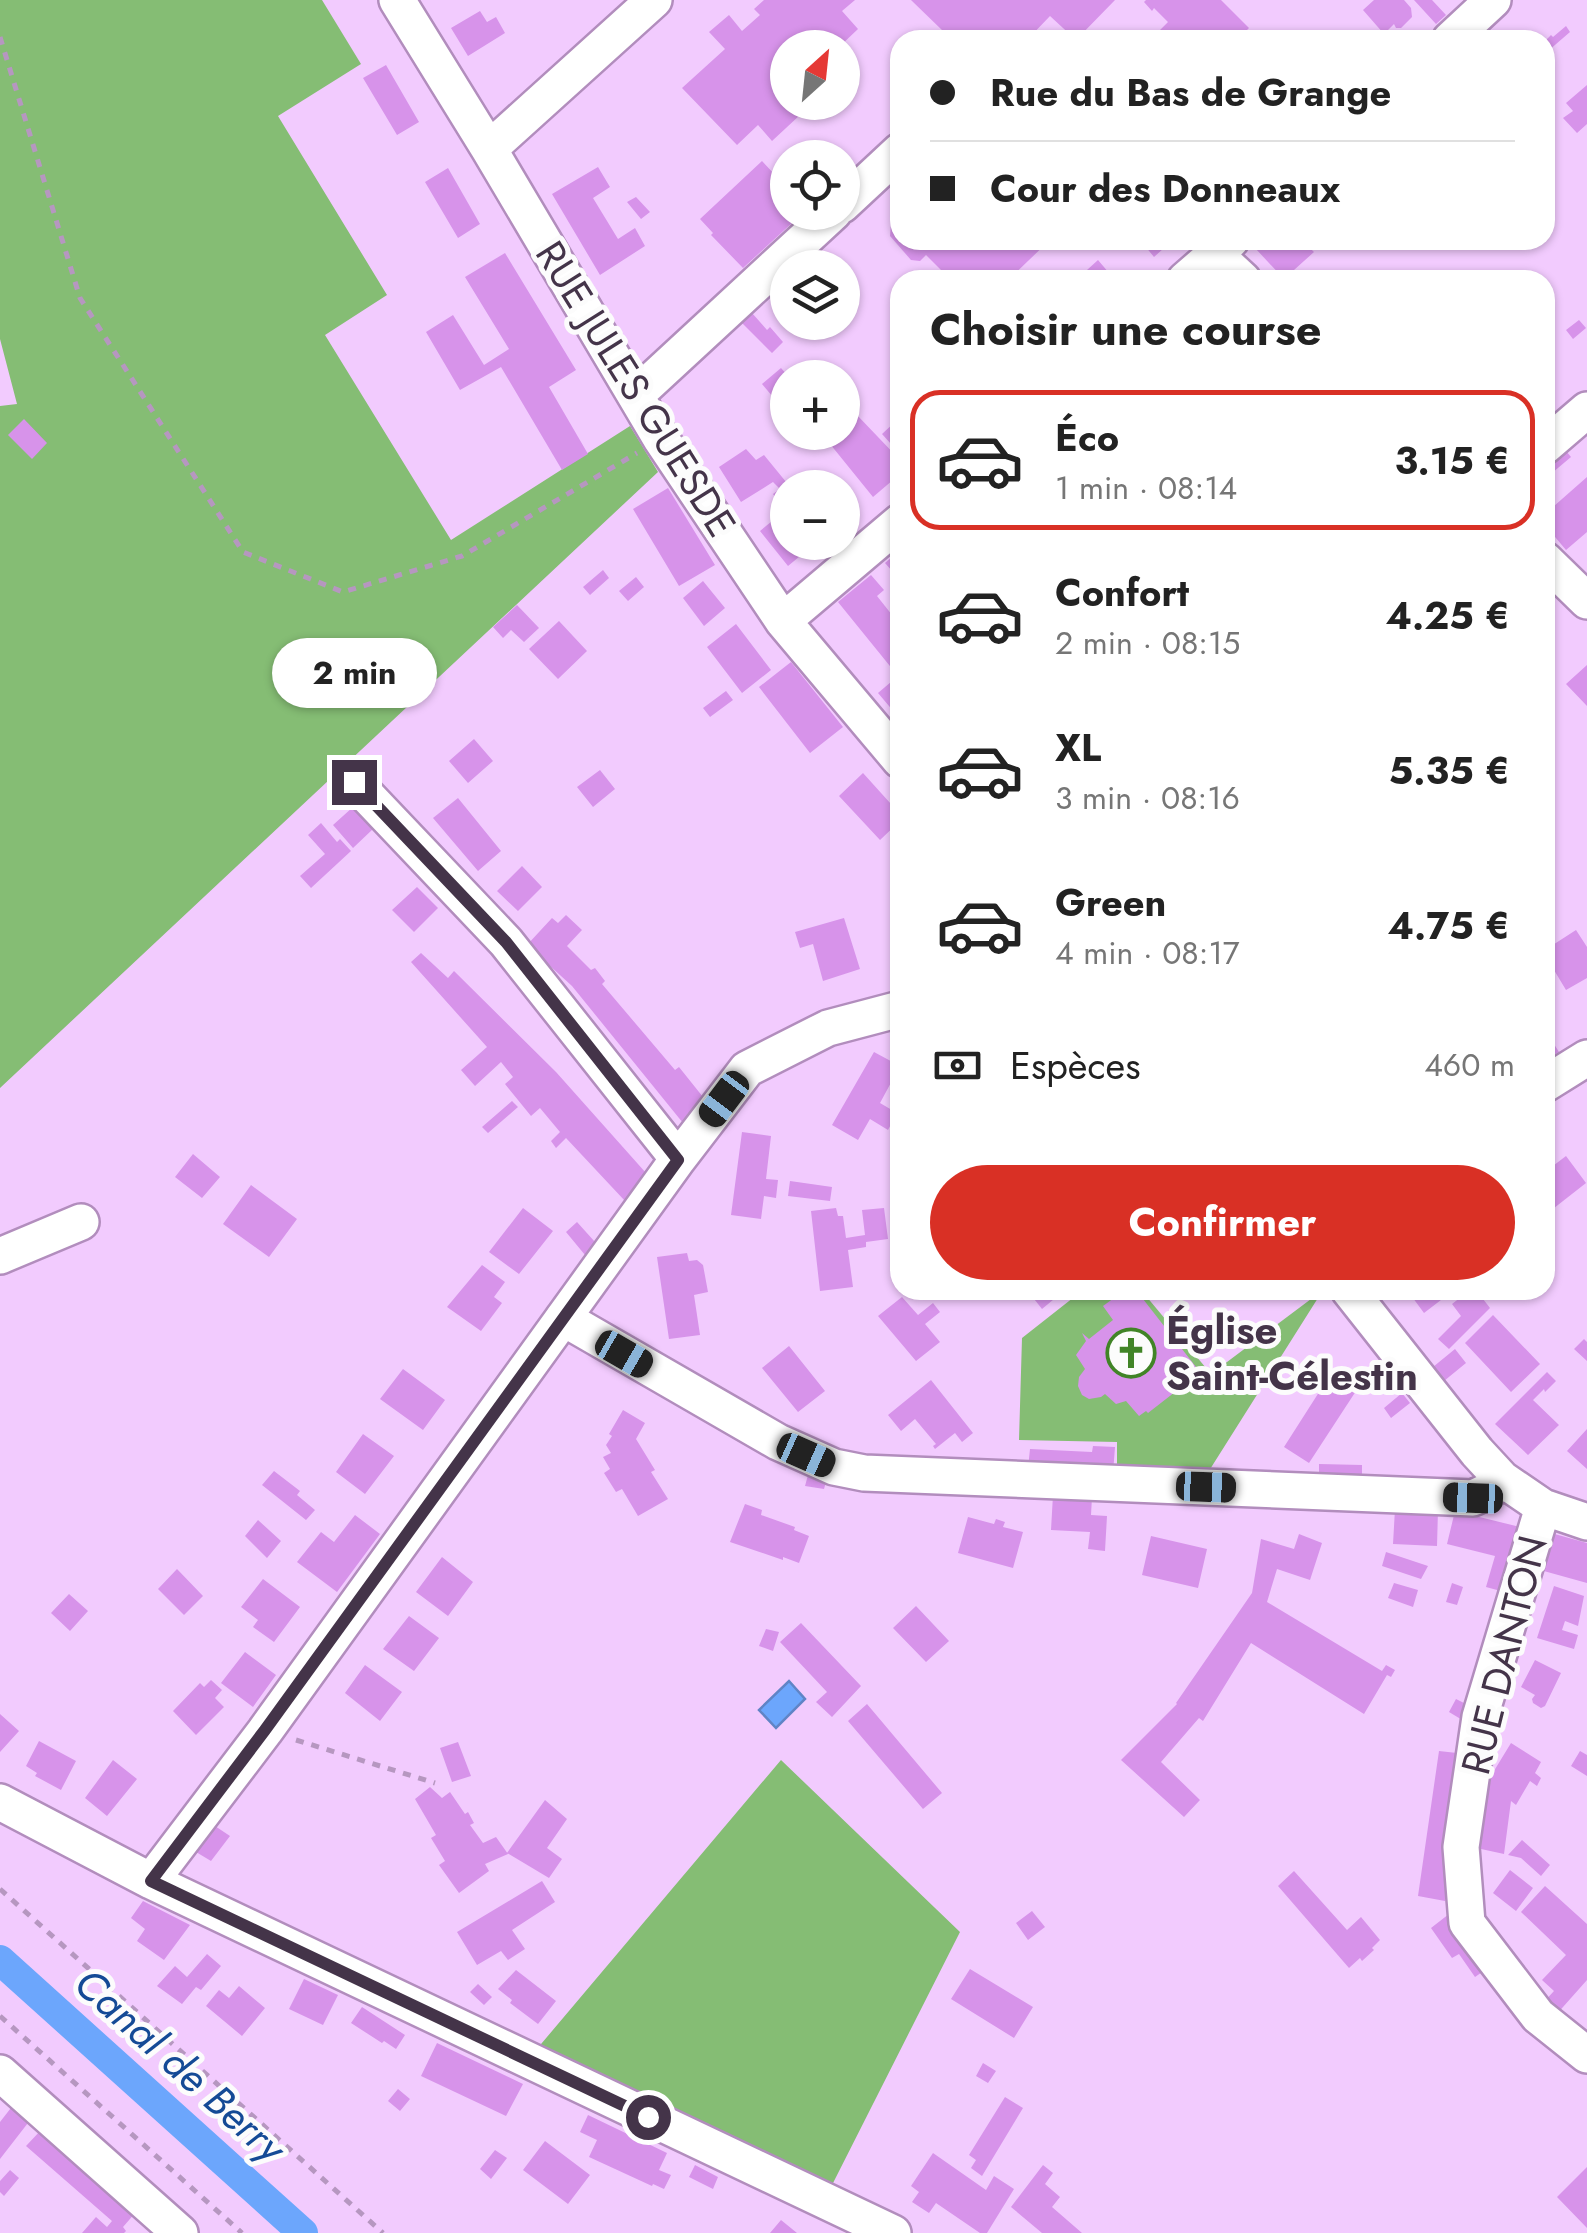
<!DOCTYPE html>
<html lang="fr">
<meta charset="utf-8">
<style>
:root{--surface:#fff;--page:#f2f2f2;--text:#222;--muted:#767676;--line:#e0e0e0;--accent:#d93025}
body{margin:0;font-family:Jost,sans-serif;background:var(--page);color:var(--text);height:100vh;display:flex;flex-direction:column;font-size:38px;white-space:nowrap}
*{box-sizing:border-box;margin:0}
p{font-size:32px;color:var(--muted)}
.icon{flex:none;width:55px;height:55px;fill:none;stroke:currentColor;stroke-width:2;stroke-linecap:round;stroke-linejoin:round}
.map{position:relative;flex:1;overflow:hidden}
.details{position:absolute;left:890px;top:270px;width:665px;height:1030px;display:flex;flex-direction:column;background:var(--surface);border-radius:30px;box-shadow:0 2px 8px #0004}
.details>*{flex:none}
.hud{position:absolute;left:890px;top:30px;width:665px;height:220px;border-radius:30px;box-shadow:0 2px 8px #0004;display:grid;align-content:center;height:220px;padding:0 40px;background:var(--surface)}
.needle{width:65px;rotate:27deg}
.buttons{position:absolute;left:770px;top:30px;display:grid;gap:20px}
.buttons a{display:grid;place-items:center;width:90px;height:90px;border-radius:50%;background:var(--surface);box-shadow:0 2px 8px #0004;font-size:50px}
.end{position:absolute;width:45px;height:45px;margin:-22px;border:12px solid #443449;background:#fff;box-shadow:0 0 0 5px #fff}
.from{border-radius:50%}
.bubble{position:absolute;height:70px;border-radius:35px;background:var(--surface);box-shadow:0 2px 8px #0004;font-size:32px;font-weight:700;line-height:70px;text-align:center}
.car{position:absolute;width:30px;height:60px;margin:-30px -15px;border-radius:12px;box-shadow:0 0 8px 2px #0007;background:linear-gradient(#222 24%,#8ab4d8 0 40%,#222 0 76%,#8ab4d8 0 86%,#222 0)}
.hud b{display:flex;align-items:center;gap:35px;height:95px;font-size:38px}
.hud b+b{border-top:2px solid var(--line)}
.hud i{width:25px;height:25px;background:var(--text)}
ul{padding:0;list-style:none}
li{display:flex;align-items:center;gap:30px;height:140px;margin:0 20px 15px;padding:0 20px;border:5px solid transparent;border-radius:30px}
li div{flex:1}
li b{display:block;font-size:38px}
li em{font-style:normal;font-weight:700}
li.active{border-color:var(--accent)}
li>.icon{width:90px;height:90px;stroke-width:1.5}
h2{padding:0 40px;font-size:45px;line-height:120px}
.pay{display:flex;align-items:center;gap:25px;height:110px;padding:0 40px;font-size:38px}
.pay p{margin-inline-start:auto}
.action{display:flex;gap:20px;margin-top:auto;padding:20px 40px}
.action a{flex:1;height:115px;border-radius:60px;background:var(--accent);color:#fff;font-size:40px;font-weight:700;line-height:115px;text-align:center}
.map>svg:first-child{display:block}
</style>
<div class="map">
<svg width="1587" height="2233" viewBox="0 0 1587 2233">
<rect width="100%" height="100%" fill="#f2cbfe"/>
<!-- green -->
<path fill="#85bd74" d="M0,0H322L361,64L278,116L387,295L325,335L451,540L630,426L658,472L0,1088V406L17,404L0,339Z
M1083,1290H1141L1211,1374L1323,1290L1207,1474L1117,1469V1442L1019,1440L1022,1338Z
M781,1760L960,1932L830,2189L536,2050Z"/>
<!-- water -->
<path fill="#6ca6fc" stroke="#6084c6" stroke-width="2.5" d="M789,1681L805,1699L776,1728L759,1710Z"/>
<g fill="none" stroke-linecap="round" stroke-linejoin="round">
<!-- canal -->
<path stroke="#6ca6fc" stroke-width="30" d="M0,1960L303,2233"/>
</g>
<!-- building -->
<path fill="#d793ea" d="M764,0H855L842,11L858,29L838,48H788V102H814L772,141L758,125L737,145L682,88L725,49L709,32L729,15L742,31L760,15L754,9Z
M911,0H1115L1076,40L1050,16L1027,40H1000L998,38L995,40H945L940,36L944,32Z
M1146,0H1221L1249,28L1237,40H1168L1159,31L1168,22L1154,8L1152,11L1144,2Z
M1374,0H1404L1411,8L1412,17L1401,28H1396L1394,24L1384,34L1363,10Z
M1414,0H1432L1446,15L1436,24Z
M480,11L487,22L496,17L505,33L468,56L451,28Z
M1566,26L1570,32L1548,51L1545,48V41L1551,35L1553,37Z
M386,65L419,122L397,135L363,78Z
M1587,85V124L1577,133L1563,118L1573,111L1566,103Z
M762,161L775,175L779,171L788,180V212H804L743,268L711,235L713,233L700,219Z
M598,167L610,187L593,198L618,239L635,228L645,246L600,275L552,194Z
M448,168L480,224L458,238L425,182Z
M636,197L650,212L641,219L627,202Z
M900,214V240H1050L1008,280H940L946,275L926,255L920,261L911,260L890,236L891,223Z
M1140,240H1173L1154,257Z
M1264,240H1302L1314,252L1284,279L1255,248Z
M505,253L576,370L549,387L588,454L562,470L501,367L460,390L426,332L453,315L484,365L509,349L465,277Z
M1098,260L1115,280H1076Z
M752,313L767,330L770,327L783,342L772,353L742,323Z
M1579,320L1586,328L1573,339L1566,330Z
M781,368L788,376V394L778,403L762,384Z
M856,414L900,460V474L873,497L826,439L834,432H842V425Z
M24,419L47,443L32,459L8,435Z
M896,421L900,425V454L882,434Z
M1561,445L1571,457L1552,473L1545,465V459Z
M746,449L756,460L764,455L791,488H788L783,493L788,500L781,505L773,494L780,489L773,482L741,502L719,467Z
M1587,477V532L1566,550L1545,525V514Z
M668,488L715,565L679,586L633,509Z
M788,508V542H817L788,566L760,531Z
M900,550V580L885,563Z
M603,570L609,578L590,595L583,587Z
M871,575L884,590L877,596L900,625V719L878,693L898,676L838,602Z
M636,577L644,587L628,601L619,591Z
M703,581L725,608L704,626L683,598Z
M517,605L539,628L524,642L511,630L503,638L493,627Z
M559,621L587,651L558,679L529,649Z
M736,624L771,670L742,693L707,647Z
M791,662L843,727L810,753L759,687Z
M1587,665V706L1566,684Z
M726,691L733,700L710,717L703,708Z
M474,739L493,761L468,783L449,761Z
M600,770L615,789L593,807L577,787Z
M863,773L900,814V821L880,840L839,796Z
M458,798L501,851L478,871L433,818Z
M353,807L373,829L353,848L333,825Z
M321,823L337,842L340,839L351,851L311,888L300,876L325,854L308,835Z
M522,866L542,887L518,911L497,891Z
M417,887L438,908L414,932L392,910Z
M566,915L582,930L567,946L591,970L595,968L605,981L602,984L675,1070L679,1067L703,1097L683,1123L572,986L527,945L552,918L558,923Z
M844,918L860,969L823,981L813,944L800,948L795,932Z
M1576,930L1587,947V978L1566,990L1545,955V950Z
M421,953L448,978L454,971L556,1072L646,1173L625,1201L566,1138L556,1148L551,1141L560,1132L540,1108L531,1116L505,1084L513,1077L501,1062L475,1086L461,1070L487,1047L411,962Z
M1545,1030L1559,1052L1545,1060Z
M874,1052L900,1066L880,1103L897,1113L888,1130L870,1119L858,1140L832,1125Z
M512,1101L518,1107L488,1133L482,1127Z
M742,1132L771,1136L766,1179L778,1180L776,1198L764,1196L761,1219L731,1215Z
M193,1154L220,1177L202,1198L175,1177Z
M1566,1156L1586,1183L1549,1212L1545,1207V1172Z
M898,1160H900V1204L891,1194Z
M790,1181L832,1187L830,1201L788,1196Z
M251,1185L297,1219L269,1257L223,1224Z
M523,1208L553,1231L519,1274L489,1252Z
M836,1208L838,1216H843L846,1238L865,1235L862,1210L884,1208L888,1239L866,1242V1247L848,1250L853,1287L820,1291L811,1211Z
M577,1222L595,1242L585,1255L566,1232Z
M687,1253L689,1261L697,1260L703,1265L708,1292L694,1295L700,1335L669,1339L657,1257Z
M482,1265L505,1282L494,1297L502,1303L481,1331L447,1307Z
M1027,1290H1065L1042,1309Z
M1125,1290H1136L1196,1367L1171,1386L1175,1392L1148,1413L1146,1411L1139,1416L1126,1401L1116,1404L1105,1394L1101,1397L1089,1399L1082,1395L1078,1386L1079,1377L1085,1369L1076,1355L1086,1341L1082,1333L1089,1339L1113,1320L1103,1306Z
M1407,1290H1454L1424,1313Z
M1470,1290H1476L1490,1308L1449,1349L1438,1339L1461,1316L1452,1304Z
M902,1297L918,1315L933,1303L940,1312L925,1324L940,1342L916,1361L878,1316Z
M1493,1315L1540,1364L1511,1392L1465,1343Z
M1584,1339L1587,1342V1361L1574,1349Z
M789,1346L825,1391L798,1412L762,1368Z
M1455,1349L1466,1363L1444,1381L1433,1367Z
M403,1369L445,1400L423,1430L380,1399Z
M1547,1372L1556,1381L1545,1392L1544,1389L1533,1400L1559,1425L1528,1455L1495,1424Z
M1330,1375L1356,1391L1309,1463L1284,1447Z
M931,1380L973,1433L962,1442L955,1433L935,1449L933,1446L936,1444L915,1419L901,1431L888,1415Z
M1402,1393L1410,1403L1391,1418L1384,1408Z
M623,1410L645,1423L636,1439L655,1470L651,1472L668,1499L638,1516L622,1489L616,1492L604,1473L610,1469L603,1457L611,1453L606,1445L612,1436L609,1434Z
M1587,1429V1469L1567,1451Z
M363,1434L394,1456L365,1494L336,1472Z
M1093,1446L1115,1447L1113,1473L1028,1468L1030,1449L1092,1452Z
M1319,1464L1362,1465V1483L1319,1482Z
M274,1471L300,1491L297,1495L315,1510L306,1520L262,1485Z
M808,1475L827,1478L824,1489L805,1486Z
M1053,1495L1092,1497L1091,1515L1107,1516L1105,1551L1088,1549L1090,1532L1051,1530Z
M745,1504L762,1510L761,1515L795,1527L794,1530L809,1536L799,1563L783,1557V1560L730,1542Z
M1395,1509L1438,1510L1437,1546L1393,1544Z
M1455,1511L1520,1527L1508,1593L1486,1587L1495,1556L1447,1544Z
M355,1515L380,1534L337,1592L297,1562L321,1532L334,1542Z
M968,1517L994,1524L996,1519L1005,1522L1003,1527L1023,1532L1013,1568L958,1553Z
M258,1520L281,1541L267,1558L245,1536Z
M1551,1533L1587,1543V1583L1533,1568Z
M1299,1534L1322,1543L1310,1580L1277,1569L1267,1602L1382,1671L1386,1665L1395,1670L1391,1677L1387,1675L1364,1714L1251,1643L1203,1721L1199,1718L1161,1762L1200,1800L1184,1817L1121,1760L1177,1704L1176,1703L1252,1593L1261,1539L1294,1549Z
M1151,1536L1207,1549L1198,1588L1142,1575Z
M1386,1552L1428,1566L1421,1579L1382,1566Z
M442,1557L473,1582L448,1616L416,1592Z
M177,1569L203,1596L184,1615L158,1589Z
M263,1579L300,1607L274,1642L253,1627L258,1620L241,1607Z
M1394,1583L1418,1590L1413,1607L1388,1598Z
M1452,1583L1463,1587L1457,1605L1446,1602Z
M1554,1586L1584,1596L1578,1626L1565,1621L1562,1630L1578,1635L1574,1649L1537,1638Z
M69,1594L88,1611L70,1631L51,1613Z
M916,1606L949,1641L926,1662L893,1628Z
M409,1616L439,1638L414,1671L383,1649Z
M801,1623L861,1686L832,1717L816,1702L827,1692L780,1642Z
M766,1629L779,1632L773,1651L759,1646Z
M245,1652L276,1675L253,1707L221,1683Z
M1535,1660L1561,1673L1545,1706L1541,1708L1533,1703L1532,1699L1535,1695L1521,1687Z
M365,1665L402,1692L380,1721L345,1693Z
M211,1680L222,1690L215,1698L224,1707L196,1735L173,1711L200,1683L204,1687Z
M1456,1699L1474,1708L1469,1724L1449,1712Z
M867,1704L942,1793L923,1809L848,1721Z
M0,1714L19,1731L0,1752Z
M39,1741L76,1761L61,1790L35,1776L37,1773L26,1766Z
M458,1742L471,1776L452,1782L440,1748Z
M1511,1743L1541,1762L1535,1773L1541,1778L1537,1786L1530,1781L1516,1805L1511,1801L1504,1854L1472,1847L1486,1784Z
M1439,1751L1466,1754L1456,1842L1445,1901L1418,1896Z
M1580,1751L1587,1755V1776L1571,1766Z
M113,1760L137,1779L107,1816L85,1798Z
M430,1787L442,1798L450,1792L465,1814L468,1812L474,1823L470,1825L483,1843L496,1837L508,1854L485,1864L489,1871L459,1893L439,1865L445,1861L431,1838L436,1835L415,1799Z
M545,1800L567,1819L547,1848L562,1859L549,1878L507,1853Z
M215,1826L230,1836L211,1861L196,1852Z
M1522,1840L1550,1865L1541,1876L1521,1858L1508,1855Z
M1510,1870L1533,1888L1516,1911L1493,1893Z
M1294,1871L1347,1930L1361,1917L1380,1940L1372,1948L1374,1950L1362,1961L1360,1958L1349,1968L1278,1886Z
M542,1881L555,1902L512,1930L525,1949L508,1960L501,1951L477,1965L457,1932Z
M1545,1886L1587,1924V1980L1555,2016L1542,2004L1554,1991L1542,1980L1566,1955L1521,1912Z
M143,1901L190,1925L164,1960L137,1941L145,1929L131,1918Z
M1032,1911L1045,1927L1028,1940L1016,1923Z
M1449,1914L1488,1968L1475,1977L1459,1954L1452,1958L1431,1928Z
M207,1954L221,1966L201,1990L196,1987L182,2004L157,1986L175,1966L187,1977Z
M970,1969L1033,2007L1014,2038L951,1999Z
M516,1970L556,2001L538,2024L510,2003L512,2000L498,1989Z
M304,1979L338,1995L323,2025L289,2009Z
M478,1984L492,1997L484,2005L470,1992Z
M239,1986L265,2008L242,2036L206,2006L219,1990L229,1998Z
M362,2007L405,2035L396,2049L384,2041L382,2043L351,2023Z
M437,2043L523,2084L506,2116L421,2076Z
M983,2063L996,2071L988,2083L976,2076Z
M398,2089L410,2099L400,2111L388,2101Z
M1005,2097L1023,2108L982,2176L971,2168L976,2160L969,2155Z
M14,2104L31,2119L0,2159V2122Z
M588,2115L667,2153L659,2170L671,2175L664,2189L653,2184L652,2186L589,2157L597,2140L580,2132Z
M42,2129L136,2212L123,2227L126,2231L124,2233H82L96,2217L107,2227L112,2221L26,2146Z
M545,2141L590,2175L568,2204L523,2170Z
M495,2150L507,2158L491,2179L480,2169Z
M933,2153L986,2190L994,2176L1014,2189L987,2233H980L936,2203L929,2213L912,2202L919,2192L911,2186Z
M695,2165L718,2177L713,2189L689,2177Z
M1043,2165L1053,2173L1045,2184L1060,2197L1052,2207L1082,2233H1042L1011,2207Z
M1587,2167V2228L1557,2197Z
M10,2170L19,2178L4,2196L0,2192V2181Z
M781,2220L797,2233H770Z"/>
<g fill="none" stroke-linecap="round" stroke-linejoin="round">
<!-- minor casing -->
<g stroke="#b28dbd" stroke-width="40">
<path id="minor" d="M397,0L489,149L661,439L783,621L900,760
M1450,40L1493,0
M489,149L654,0
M842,205L900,151
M1215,254L1243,280
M1185,280L1231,240
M636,395L834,212
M1545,446L1587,410
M1545,560L1587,601
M783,621L900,522
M354,782L506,942L678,1159
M1545,1084L1587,1058
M0,1256L81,1222
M1349,1290L1477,1452L1502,1479L1543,1507L1587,1522
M563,1318L778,1442L834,1467L864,1473L1473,1498L1490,1490L1502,1479
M1543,1507L1480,1717L1461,1847L1467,1923L1538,2016L1587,2055
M0,1802L151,1881L893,2233
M151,1881L265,1731L678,1159L747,1069L828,1028L900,1009
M0,2073L180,2233"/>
</g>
<!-- path -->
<path stroke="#b697c0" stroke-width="5" stroke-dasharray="8 8" stroke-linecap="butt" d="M0,37L80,298L243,552L343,592L462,556L637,453
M296,1740L435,1783
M0,1889L383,2233
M0,2016L242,2233"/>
<!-- minor -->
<use href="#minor" stroke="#fff" stroke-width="35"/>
</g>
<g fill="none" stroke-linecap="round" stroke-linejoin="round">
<!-- route -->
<path stroke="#443449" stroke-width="12" d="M354,782L506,942L678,1160L265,1730L151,1881L648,2117"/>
</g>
<!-- icons -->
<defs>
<g id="church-ring" transform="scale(2.5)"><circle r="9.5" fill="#fcfcfc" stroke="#418427" stroke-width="1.5"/><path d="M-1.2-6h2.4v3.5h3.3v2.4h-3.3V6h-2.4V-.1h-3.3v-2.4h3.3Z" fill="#418427"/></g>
</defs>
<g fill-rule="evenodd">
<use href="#church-ring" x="1131" y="1353"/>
</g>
<g text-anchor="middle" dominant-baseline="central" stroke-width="10" stroke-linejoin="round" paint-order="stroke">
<!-- street labels -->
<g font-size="40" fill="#443449" stroke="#fcfcfc">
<text transform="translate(636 389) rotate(58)">RUE JULES GUESDE</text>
<text transform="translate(1504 1655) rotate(-76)">RUE DANTON</text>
</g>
<!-- poi labels -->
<g font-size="40" font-weight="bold" fill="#443449" stroke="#fcfcfc" text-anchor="start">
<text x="1166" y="1330">Église<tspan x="1166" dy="46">Saint-Célestin</tspan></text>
</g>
<!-- water labels -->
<g font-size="42" font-style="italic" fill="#144a96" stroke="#fcfcfc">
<text transform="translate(180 2065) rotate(42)">Canal de Berry</text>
</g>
</g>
</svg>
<div class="buttons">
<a><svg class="needle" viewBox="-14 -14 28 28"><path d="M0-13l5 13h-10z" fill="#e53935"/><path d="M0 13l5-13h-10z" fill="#767676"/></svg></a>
<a><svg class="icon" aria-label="locate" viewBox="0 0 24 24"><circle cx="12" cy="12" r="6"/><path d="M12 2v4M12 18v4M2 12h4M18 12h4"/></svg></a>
<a><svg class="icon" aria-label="layers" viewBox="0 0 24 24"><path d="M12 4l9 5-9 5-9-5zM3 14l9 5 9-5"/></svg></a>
<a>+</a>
<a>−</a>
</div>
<i class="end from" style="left:648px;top:2117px"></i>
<i class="end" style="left:354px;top:782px"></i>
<div class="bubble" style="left:272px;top:638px;width:165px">2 min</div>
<i class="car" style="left:724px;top:1099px;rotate:217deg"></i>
<i class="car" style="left:624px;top:1354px;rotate:120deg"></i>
<i class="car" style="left:806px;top:1455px;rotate:114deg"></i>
<i class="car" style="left:1206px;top:1487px;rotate:92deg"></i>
<i class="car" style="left:1473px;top:1498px;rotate:272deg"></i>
<div class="hud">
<b><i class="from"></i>Rue du Bas de Grange</b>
<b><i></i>Cour des Donneaux</b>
</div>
<section class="details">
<h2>Choisir une course</h2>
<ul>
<li class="active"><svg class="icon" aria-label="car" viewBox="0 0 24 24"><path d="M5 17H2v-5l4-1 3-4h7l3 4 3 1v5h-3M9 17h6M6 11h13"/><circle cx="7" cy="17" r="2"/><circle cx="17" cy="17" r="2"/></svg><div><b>Éco</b><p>1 min · 08:14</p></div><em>3.15 €</em></li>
<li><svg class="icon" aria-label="car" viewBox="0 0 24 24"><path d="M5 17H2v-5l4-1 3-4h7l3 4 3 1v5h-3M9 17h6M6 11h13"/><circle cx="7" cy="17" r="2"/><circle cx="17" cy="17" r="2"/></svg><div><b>Confort</b><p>2 min · 08:15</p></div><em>4.25 €</em></li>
<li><svg class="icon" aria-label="car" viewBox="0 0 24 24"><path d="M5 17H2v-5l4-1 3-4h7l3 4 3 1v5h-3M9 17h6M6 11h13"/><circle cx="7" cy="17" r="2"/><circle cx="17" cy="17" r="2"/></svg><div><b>XL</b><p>3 min · 08:16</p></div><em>5.35 €</em></li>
<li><svg class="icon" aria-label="car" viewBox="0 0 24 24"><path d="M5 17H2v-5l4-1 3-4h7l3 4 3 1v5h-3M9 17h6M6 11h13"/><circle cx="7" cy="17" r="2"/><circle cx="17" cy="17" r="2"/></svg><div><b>Green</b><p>4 min · 08:17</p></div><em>4.75 €</em></li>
</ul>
<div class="pay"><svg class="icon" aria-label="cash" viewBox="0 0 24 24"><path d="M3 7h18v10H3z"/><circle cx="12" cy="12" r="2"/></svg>Espèces<p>460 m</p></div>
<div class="action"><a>Confirmer</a></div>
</section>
</div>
